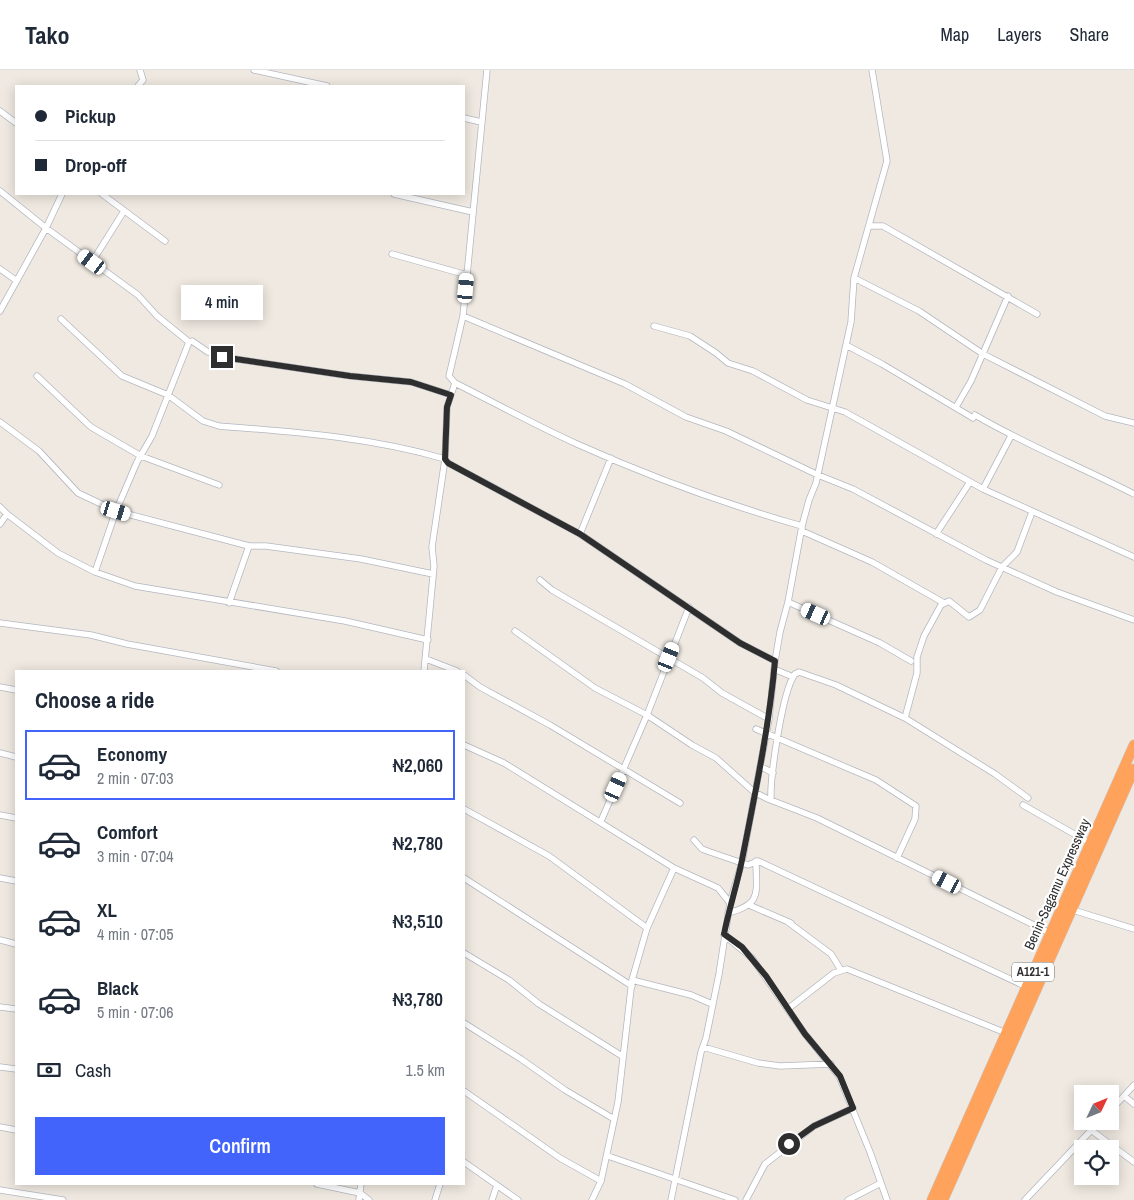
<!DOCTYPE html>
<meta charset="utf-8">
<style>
:root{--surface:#fff;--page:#f6f6f7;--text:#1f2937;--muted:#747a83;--line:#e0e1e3;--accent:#4264fb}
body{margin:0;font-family:"Archivo Narrow",sans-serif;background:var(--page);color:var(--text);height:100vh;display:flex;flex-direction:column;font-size:19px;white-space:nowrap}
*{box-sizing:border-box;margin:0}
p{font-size:16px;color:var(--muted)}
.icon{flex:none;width:28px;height:28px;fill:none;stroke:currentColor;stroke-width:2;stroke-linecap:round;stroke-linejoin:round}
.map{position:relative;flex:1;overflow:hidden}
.side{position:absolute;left:15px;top:600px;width:450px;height:515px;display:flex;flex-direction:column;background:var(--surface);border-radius:0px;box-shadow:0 2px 12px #0003}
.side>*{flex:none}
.guide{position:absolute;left:15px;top:15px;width:450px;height:110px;border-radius:0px;box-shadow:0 2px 12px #0003;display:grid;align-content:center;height:110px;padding:0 20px;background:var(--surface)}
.needle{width:32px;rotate:47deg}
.fabs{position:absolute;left:1074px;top:1015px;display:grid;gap:10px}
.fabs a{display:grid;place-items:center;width:45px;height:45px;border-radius:0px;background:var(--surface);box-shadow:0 2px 12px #0003;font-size:25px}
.end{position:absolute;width:22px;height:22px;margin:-11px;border:6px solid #2e2e2e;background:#fff;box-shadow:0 0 0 2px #fff}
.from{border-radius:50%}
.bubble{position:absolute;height:35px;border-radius:0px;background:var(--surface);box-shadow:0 2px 12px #0003;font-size:16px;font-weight:600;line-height:35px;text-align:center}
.car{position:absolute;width:15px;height:30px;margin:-15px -8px;border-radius:6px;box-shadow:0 0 4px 1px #0007;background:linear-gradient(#fff 24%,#345 0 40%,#fff 0 76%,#345 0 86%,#fff 0)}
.guide b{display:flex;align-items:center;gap:18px;height:48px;font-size:19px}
.guide b+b{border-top:1px solid var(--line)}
.guide i{width:12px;height:12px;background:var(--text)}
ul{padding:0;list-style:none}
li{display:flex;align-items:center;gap:15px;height:70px;margin:0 10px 8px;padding:0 10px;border:2px solid transparent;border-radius:0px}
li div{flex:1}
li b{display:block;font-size:19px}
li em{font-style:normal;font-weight:600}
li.on{border-color:var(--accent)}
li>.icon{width:45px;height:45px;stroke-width:1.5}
h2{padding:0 20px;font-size:22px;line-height:60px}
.pay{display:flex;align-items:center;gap:12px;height:55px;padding:0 20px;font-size:19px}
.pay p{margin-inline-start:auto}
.button{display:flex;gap:10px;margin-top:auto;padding:10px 20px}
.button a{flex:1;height:58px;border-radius:0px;background:var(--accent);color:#fff;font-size:20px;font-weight:600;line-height:58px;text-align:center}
header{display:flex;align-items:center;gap:30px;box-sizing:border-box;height:70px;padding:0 25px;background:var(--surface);border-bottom:1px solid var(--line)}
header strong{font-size:24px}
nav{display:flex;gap:28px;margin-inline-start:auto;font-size:18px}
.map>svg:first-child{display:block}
</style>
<header>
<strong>Tako</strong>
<nav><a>Map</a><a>Layers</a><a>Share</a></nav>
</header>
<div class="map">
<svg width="1134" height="1130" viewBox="0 0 1134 1130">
<rect width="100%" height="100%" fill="#efe9e1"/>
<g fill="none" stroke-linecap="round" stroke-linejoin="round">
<!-- street casing -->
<g stroke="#b4b7c1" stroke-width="7">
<path id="street" d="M254,0L327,16
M138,16L143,10L140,0
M0,41L16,53
M464,48L481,52
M0,121L46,158L138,225L157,246L189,272
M102,124L165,171
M394,124L473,142
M870,156H883L1037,244
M392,184L467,205
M92,192L124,141
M0,199L17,211
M854,208L919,241L983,284L1105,346L1134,353
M0,241L46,158L62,124
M463,246L487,0
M61,249L122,306L168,325L203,351L219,356C295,362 370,367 445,389L448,393L580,464L740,573L775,591
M654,256L690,266L716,283L728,293L753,301L807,330L845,342L983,419L1134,487
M846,275L882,294L973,348
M37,306L91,357L141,386L219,415
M956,337L971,311L1008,226
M975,345C1026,375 1081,397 1134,424
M0,352L39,381L78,423L116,441L95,502
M983,419L1011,366
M0,437L7,444
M0,454L7,444L58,483L95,502L135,516L345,551L428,570
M580,464L611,388
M936,464L970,412
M249,476H266L361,489L433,504
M540,510L552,520L703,608L722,623L769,649
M788,532L880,573L911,591
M229,533L249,476L116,441L137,392L152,366L189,272L192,271L208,282L222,287L350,306L411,312L451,325
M944,533L872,492L802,461V456C725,434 650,407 577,374C535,355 495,333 455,313L449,306L463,246L625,314L686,347L726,361L818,405L853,419L986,490L1057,522L1134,550
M0,553L91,565L127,574L276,601
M515,561L595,618L647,645L692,675L716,688L754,722L768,729L817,748L1050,863
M426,589L457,601
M774,599L793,607
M424,601L434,496L432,477L445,389L447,337L455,313
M464,605L480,617L550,655L680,733
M0,617L16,620
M905,648L995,704L1028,728
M756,659L876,710L916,736L915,749L897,788
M464,675L504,693L674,798L718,818L730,833
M0,683L16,687
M760,696L773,703
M771,730C770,708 782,621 795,604L799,602L836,615L905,648L917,603V587L924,566L941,535L949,531L969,547L980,540L1002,497L1017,482L1032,442
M1023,735L1090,773
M464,739L549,786L647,858
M0,745L16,748
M601,751L647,645L689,537
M694,770L702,779L710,782L748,795L758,791L1027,917
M0,808L16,811
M464,808L632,916
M749,835L791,853
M1073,840L1134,859
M728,843C763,834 756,822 756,791
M788,852L831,884L841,900
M724,865L752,888L805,964L839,1006L870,1082L887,1130
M0,870L16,874
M464,883L509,910L539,934L622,986
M632,910L691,925L712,934
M0,937L16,939
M789,938L834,903L847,899L1006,963
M464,953L521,989L565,1020L614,1049
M703,977L758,993L780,996L831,994
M0,997L16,999
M464,1021L560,1088L601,1111L592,1130
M1124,1026L1134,1034
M1110,1041L1134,1015
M0,1057L16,1060
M1091,1060L1134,1092
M608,1086L735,1130
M464,1092L518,1130
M601,1111L618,1032L632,910L647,858L674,798
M317,1114L360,1123L369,1130
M0,1120L63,1130
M359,1130L361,1114
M435,1130L440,1114
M492,1130L497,1115
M671,1130L701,982L706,968L719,904L730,833L742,792L769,649L775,591L780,562L788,532L802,456L809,430L816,413L851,252L854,208L887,91L872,0
M746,1130L765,1094L814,1056L853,1038
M848,1130L881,1113
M1025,1130L1100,1051"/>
</g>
<!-- highway casing -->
<g stroke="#c9c9c9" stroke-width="11">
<path id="highway" d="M932,1130L1134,675
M943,1130L1134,699"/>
</g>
<!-- street -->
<use href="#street" stroke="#fff" stroke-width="5.5"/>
<!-- highway -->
<use href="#highway" stroke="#ffa35c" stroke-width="10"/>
</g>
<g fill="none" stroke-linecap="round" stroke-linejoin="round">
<!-- route -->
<path stroke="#2e2e2e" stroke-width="6" d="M222,287L350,306L411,312L451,325L447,337L445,389L448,393L580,464L740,573L775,591C769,658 755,724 742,790C737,815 729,839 724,864L742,877L766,906L805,964L840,1006L853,1038L814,1056L789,1074"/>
</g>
<g text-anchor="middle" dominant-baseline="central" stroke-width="4.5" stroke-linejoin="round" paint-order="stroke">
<!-- shield labels -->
<rect fill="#fff" stroke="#6d6d6d" stroke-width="1" x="1012" y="892.5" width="42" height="19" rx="4"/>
<g font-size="12" font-weight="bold" fill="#2e2e2e">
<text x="1033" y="902">A121-1</text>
</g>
<!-- street labels -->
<g font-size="14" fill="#2e2e2e" stroke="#fff">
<text transform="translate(1057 814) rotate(-66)">Benin-Sagamu Expressway</text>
</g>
</g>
</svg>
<div class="fabs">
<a><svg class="needle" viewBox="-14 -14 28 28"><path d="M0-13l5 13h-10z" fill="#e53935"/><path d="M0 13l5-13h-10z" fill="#747a83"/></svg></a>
<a><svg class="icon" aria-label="locate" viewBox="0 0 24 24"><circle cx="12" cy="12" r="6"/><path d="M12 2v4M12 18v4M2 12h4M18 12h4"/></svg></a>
</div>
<i class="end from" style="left:789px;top:1074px"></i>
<i class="end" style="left:222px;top:287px"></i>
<div class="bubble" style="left:181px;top:215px;width:82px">4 min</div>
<i class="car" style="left:92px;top:192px;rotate:306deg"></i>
<i class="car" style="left:466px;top:218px;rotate:5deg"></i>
<i class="car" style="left:116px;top:441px;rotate:107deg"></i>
<i class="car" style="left:816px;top:544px;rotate:294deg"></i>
<i class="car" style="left:669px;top:587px;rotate:22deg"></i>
<i class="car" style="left:616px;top:717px;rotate:24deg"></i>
<i class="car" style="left:947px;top:812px;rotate:297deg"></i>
<div class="guide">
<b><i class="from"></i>Pickup</b>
<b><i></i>Drop-off</b>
</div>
<section class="side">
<h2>Choose a ride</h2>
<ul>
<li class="on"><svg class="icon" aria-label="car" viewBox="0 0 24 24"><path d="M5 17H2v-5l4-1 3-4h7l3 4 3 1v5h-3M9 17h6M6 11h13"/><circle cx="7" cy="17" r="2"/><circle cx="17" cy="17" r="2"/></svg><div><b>Economy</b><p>2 min · 07:03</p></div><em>₦2,060</em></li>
<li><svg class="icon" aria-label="car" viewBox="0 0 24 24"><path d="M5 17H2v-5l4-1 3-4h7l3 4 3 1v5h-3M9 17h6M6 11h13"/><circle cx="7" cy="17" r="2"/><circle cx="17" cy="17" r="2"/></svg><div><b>Comfort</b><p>3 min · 07:04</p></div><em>₦2,780</em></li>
<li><svg class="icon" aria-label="car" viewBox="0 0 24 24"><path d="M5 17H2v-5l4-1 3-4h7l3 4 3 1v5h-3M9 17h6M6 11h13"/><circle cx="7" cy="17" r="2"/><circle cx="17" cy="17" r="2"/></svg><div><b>XL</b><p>4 min · 07:05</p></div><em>₦3,510</em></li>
<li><svg class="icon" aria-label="car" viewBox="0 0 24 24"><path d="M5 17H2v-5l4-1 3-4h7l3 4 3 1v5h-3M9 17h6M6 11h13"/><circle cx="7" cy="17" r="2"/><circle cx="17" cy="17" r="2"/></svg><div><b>Black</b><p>5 min · 07:06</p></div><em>₦3,780</em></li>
</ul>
<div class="pay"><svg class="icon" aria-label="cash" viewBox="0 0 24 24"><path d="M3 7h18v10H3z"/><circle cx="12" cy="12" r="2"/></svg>Cash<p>1.5 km</p></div>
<div class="button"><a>Confirm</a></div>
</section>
</div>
